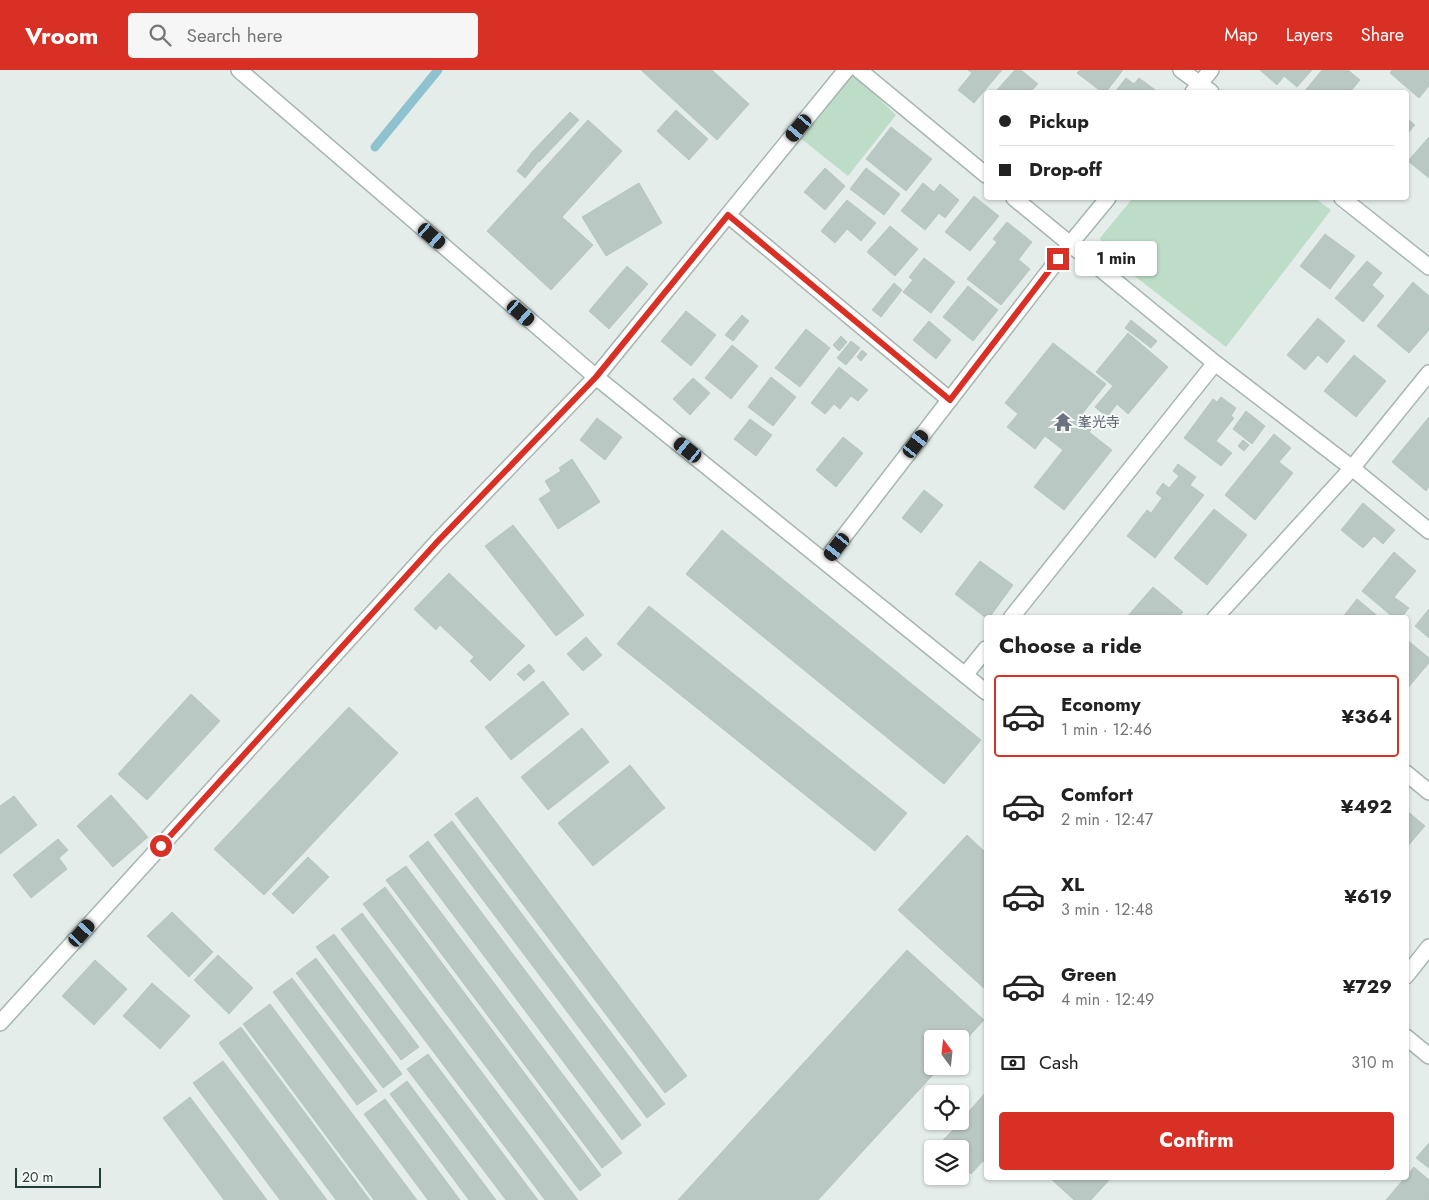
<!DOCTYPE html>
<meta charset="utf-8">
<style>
:root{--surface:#fff;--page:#f6f6f6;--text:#222;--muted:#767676;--line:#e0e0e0;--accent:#d93025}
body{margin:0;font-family:Jost,"Noto Sans JP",sans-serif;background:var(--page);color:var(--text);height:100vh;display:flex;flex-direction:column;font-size:19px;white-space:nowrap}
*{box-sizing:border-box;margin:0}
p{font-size:16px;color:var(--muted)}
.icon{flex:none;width:28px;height:28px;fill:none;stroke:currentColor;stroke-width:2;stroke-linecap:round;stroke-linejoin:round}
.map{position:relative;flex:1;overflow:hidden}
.side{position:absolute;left:984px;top:545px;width:425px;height:565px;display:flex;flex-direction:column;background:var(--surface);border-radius:5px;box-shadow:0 1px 4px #0004}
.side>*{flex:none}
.banner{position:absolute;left:984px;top:20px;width:425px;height:110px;border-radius:5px;box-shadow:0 1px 4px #0004;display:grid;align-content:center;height:110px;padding:0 15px;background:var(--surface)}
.needle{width:32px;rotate:345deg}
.fabs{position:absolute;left:924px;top:960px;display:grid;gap:10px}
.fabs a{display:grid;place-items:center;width:45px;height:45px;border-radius:5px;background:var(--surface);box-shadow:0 1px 4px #0004;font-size:25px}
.scale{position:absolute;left:15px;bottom:12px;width:86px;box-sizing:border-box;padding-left:5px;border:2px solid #243e39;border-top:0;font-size:14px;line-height:18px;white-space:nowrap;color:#243e39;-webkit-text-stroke:4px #f5faf7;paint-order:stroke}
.end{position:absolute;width:22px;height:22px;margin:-11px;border:6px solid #d93025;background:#fff;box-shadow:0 0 0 2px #fff}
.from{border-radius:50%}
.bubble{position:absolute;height:35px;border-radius:5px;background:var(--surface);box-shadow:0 1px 4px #0004;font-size:16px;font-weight:700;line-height:35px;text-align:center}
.car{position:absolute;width:15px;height:30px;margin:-15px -8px;border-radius:6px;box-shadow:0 0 4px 1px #0007;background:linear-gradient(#222 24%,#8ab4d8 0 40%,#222 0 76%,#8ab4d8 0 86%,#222 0)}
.banner b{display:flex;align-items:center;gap:18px;height:48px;font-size:19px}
.banner b+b{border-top:1px solid var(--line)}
.banner i{width:12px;height:12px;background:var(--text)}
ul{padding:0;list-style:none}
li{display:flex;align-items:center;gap:15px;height:82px;margin:0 10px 8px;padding:0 5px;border:2px solid transparent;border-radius:5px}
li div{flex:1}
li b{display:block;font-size:19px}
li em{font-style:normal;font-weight:700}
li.on{border-color:var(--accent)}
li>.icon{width:45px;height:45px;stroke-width:1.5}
h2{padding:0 15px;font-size:22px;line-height:60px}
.pay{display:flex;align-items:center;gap:12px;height:55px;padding:0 15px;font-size:19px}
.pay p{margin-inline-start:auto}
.button{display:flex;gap:10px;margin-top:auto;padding:10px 15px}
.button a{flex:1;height:58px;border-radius:5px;background:var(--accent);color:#fff;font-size:20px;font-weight:700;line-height:58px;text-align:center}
header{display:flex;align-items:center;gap:30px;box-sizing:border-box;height:70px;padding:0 25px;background:var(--accent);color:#fff}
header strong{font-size:24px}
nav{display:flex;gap:28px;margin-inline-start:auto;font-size:18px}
.search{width:350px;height:45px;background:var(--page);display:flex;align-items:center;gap:12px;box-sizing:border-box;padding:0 18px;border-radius:5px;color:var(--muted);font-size:19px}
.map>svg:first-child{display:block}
</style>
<header>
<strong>Vroom</strong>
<div class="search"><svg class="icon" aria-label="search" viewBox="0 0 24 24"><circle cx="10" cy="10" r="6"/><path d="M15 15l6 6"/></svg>Search here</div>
<nav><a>Map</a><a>Layers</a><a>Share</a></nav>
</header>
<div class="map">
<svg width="1429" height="1130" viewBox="0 0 1429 1130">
<rect width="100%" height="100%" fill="#e4edea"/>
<!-- green -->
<path fill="#beddc8" d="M852,2L896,45L848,106L799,67Z
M1133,128H1315L1331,140L1226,277L1105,183L1100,168Z"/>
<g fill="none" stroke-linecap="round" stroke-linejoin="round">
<!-- stream -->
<path stroke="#8fc2cf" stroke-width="9" d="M375,77L438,0"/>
</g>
<!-- building -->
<path fill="#bac8c3" stroke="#b7c7c1" d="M641,0H712L749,34L717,70Z
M968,0H1002L974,33L958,20L972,3Z
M1015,0H1021L1038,14L1030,22H995Z
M1080,0H1123L1106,22H1102L1077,3Z
M1260,0H1312L1297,17L1284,6L1277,15Z
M1322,0H1348L1360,10L1350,22H1304Z
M1392,0H1429V16L1419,28L1390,3Z
M1126,8L1134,14L1139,8L1158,22H1115Z
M676,40L708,69L689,90L657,61Z
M570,42L579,50L539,92L530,84Z
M1406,48L1415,55L1406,65Z
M588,50L622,81L562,147L593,175L551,220L487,161Z
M891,57L932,89L906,121L866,89Z
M1429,67V108L1408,91Z
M530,85L538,92L525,108L517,101Z
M825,98L845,116L825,140L804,122Z
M866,98L900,124L884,145L850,119Z
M639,113L662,153L606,186L582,147Z
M923,113L934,122L940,114L959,130L945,148L939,143L925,160L901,141Z
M974,126L999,146L970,181L945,162Z
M847,130L876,153L861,171L847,159L835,173L821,161Z
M1007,152L1032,172L1019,189L993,169Z
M890,156L918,179L895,206L867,182Z
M1325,164L1355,186L1330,219L1300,196Z
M997,172L1030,199L1001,235L967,209Z
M924,188L955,212L931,243L903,222L913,210L909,207Z
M1367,191L1382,203L1372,215L1384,226L1363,252L1335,228Z
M627,196L648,214L609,259L589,241Z
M1413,212L1429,226V260L1409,283L1377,256Z
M894,213L902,220L881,247L872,240Z
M968,216L998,240L973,271L943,247Z
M686,241L716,265L691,296L661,271Z
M742,245L749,251L733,271L725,265Z
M1318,248L1345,271L1327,293L1318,285L1305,300L1287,285Z
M1131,250L1157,271L1151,278L1125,258Z
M929,251L951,270L936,289L913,270Z
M806,259L830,278L800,317L775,298Z
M1128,263L1168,297L1128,344L1117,334L1107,347L1095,337L1113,316L1096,302Z
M841,266L847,272L839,281L833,275Z
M851,271L860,278L846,295L837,288Z
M1053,273L1106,314L1082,344L1095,355L1089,362L1112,380L1064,440L1034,417L1063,380L1045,366L1035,379L1007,357L1018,344L1005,333Z
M732,275L758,296L731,329L705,308Z
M862,280L867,284L861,291L857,287Z
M1354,285L1386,311L1356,347L1324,321Z
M839,297L868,320L858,331L851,326L840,339L834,334L825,344L811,333Z
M771,307L796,327L773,356L748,337Z
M693,308L710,323L690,345L673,329Z
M1221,327L1236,338L1231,346L1234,348L1216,371L1232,383L1221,396L1184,368L1213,329L1217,332Z
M1246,341L1265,356L1252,374L1233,359Z
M1429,347V417L1426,421L1392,392Z
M597,348L622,367L605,390L580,370Z
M750,349L772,365L756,386L734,369Z
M1274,364L1291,378L1279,392L1293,403L1255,450L1225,425Z
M843,367L863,383L836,417L816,400Z
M1243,370L1249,375L1244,381L1238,376Z
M572,389L600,432L558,459L539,429L551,421L545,411L561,401L559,398Z
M1178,394L1196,407L1190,415L1204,425L1155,488L1127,466L1147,440L1151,443L1162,428L1156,423L1163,413L1169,418L1179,406L1173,401Z
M924,420L943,435L921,463L902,448Z
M1363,433L1395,460L1383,474L1374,466L1363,478L1341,460Z
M1214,439L1247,465L1207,515L1174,488Z
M513,455L584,545L556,566L485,476Z
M722,460L981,670L944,714L686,504Z
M1394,482L1416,501L1394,527L1409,538L1401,548H1394L1362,521Z
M980,491L1013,515L989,548H986L955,524Z
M449,503L525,576L490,611L470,591L474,587L440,555L436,560L414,539Z
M1153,517L1183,542L1178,548L1127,547Z
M1357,529L1380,548H1342Z
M649,536L907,743L875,781L617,574Z
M1429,539V568L1415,556Z
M586,567L602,585L583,601L567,584Z
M1406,569L1429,588V593L1406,620Z
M529,594L535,601L524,611L517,604Z
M543,611L569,644L511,690L485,657Z
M191,624L220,651L147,730L118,704Z
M349,637L398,683L264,825L214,779Z
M582,658L609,692L548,740L521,707Z
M630,695L665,738L593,796L558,753Z
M111,725L148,767L113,797L77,756Z
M14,726L37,755L0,784V736Z
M477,727L687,1006L665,1023L455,744Z
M1406,740L1425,756L1406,778Z
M452,751L665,1034L647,1048L434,765Z
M967,765L986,783V920L898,840Z
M58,769L68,780L59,788L67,799L31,828L13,805Z
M428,771L641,1055L622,1070L409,786Z
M308,787L329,807L293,844L272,824Z
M406,796L622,1083L602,1098L386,810Z
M385,817L601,1105L580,1121L363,834Z
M172,842L213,882L189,907L147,866Z
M362,843L578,1130H545L341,859Z
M334,864L419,977L401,990L316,877Z
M907,880L984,950L960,976V969H932V996H941L818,1130H678Z
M218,885L253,918L229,944L194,910Z
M316,888L402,1004L383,1018L296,903Z
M95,890L127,919L94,955L62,926Z
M292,908L377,1021L357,1035L273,922Z
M152,913L190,946L160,979L123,946Z
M270,934L417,1130H374L243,954Z
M241,957L370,1130H336L219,973Z
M428,984L538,1130H506L407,999Z
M223,991L327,1130H280L193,1013Z
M407,1011L496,1130H469L390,1024Z
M986,1022V1094L951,1062Z
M190,1027L267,1130H224L163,1048Z
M385,1029L460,1130H428L364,1044Z
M951,1062L983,1091L971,1104L960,1094V1079H944L939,1074Z
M1429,1073V1098L1416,1088Z
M1414,1097L1429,1110V1130H1386Z
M1050,1108H1111L1091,1130H1074Z"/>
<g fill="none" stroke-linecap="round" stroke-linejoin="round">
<!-- minor casing -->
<g stroke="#a7b5b1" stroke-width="18">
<path id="minor" d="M239,0L596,307
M859,0L986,105
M1181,0L1211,22
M1193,22L1211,0
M1014,128L1215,293L1352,398L1429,461
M1342,128L1429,197
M728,145L950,330
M825,491L1070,174L1108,128
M1011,548L1215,293
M965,605L986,579
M1406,703L1429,722
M1406,906L1429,877
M0,953L438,471L596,307L846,0"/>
</g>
<!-- tertiary casing -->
<g stroke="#a7b5b1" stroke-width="18">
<path id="tertiary" d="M596,307L986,622
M1215,548L1352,398L1429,303
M1406,967L1429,986"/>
</g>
<!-- minor -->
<use href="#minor" stroke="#fff" stroke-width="15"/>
<!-- tertiary -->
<use href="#tertiary" stroke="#fff" stroke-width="15"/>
</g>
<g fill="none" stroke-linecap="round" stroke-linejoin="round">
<!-- route -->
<path stroke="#d93025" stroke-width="6" d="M161,776L438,471L596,307L728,145L950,330L1058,189"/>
</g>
<!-- icons -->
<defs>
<g id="temple-bare" transform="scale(1.5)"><path d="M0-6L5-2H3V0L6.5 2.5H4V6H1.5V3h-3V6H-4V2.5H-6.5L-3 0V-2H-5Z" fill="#6b7280" stroke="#f5faf7" stroke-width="2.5" paint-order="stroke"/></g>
</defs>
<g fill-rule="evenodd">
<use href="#temple-bare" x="1063" y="352"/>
</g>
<g text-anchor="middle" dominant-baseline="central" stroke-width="4" stroke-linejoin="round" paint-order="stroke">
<!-- worship labels -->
<g font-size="14" fill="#5b616d" stroke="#f5faf7" text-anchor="start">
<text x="1078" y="352">峯光寺</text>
</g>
</g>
</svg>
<div class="fabs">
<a><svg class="needle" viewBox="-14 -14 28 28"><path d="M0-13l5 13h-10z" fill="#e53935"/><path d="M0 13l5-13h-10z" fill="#767676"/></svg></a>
<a><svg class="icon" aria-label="locate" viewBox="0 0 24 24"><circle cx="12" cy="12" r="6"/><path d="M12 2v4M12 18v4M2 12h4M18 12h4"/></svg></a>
<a><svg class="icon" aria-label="layers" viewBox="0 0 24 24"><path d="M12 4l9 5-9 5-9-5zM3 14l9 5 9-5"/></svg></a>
</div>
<div class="scale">20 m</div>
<i class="end from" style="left:161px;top:776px"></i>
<i class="end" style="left:1058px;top:189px"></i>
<div class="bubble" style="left:1075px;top:171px;width:82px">1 min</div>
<i class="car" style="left:799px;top:58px;rotate:220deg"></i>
<i class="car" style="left:432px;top:166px;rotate:131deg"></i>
<i class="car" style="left:521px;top:243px;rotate:131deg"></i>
<i class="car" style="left:916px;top:374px;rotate:38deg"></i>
<i class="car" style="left:688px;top:380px;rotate:309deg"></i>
<i class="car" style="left:837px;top:477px;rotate:218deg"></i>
<i class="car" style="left:82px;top:863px;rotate:42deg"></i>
<div class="banner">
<b><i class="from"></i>Pickup</b>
<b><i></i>Drop-off</b>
</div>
<section class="side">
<h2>Choose a ride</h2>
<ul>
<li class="on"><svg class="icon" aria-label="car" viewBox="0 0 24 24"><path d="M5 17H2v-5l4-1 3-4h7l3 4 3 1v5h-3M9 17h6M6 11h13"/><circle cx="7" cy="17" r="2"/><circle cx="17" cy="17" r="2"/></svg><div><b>Economy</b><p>1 min · 12:46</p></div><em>¥364</em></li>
<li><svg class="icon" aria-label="car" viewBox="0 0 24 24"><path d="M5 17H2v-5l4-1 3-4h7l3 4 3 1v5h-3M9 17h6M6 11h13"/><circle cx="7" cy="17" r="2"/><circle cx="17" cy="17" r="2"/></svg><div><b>Comfort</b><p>2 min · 12:47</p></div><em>¥492</em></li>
<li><svg class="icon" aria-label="car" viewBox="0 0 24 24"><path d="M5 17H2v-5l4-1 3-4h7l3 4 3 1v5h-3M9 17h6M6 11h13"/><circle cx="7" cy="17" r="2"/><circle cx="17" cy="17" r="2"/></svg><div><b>XL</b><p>3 min · 12:48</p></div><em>¥619</em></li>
<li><svg class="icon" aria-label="car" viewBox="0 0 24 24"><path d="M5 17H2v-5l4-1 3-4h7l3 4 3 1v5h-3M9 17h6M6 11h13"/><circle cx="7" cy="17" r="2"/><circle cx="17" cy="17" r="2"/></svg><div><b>Green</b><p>4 min · 12:49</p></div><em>¥729</em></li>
</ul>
<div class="pay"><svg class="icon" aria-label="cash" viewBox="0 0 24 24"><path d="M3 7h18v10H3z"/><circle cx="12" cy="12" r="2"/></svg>Cash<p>310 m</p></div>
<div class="button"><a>Confirm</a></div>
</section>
</div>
